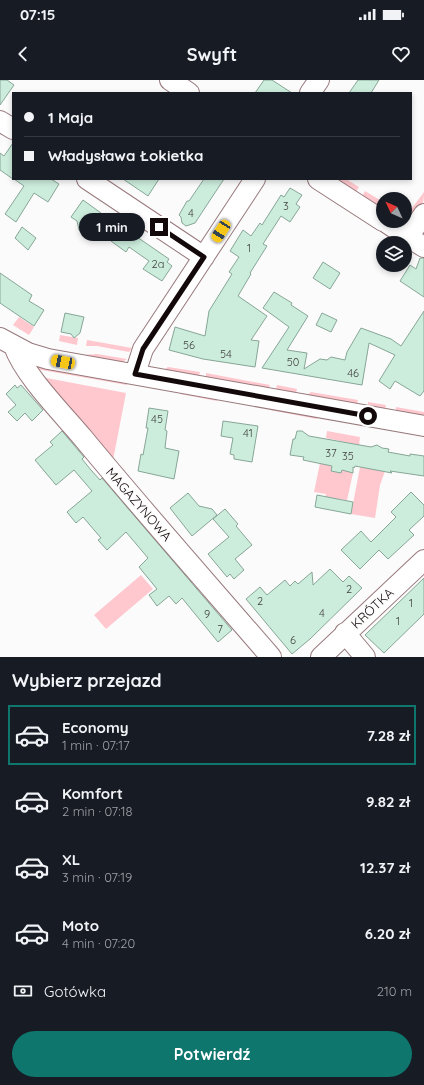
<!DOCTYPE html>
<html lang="pl">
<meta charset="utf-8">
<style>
:root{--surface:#171b24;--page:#242831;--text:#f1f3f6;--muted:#9ea1a6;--line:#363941;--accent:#0f766e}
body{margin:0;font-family:Quicksand,sans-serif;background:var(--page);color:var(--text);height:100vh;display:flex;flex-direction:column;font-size:15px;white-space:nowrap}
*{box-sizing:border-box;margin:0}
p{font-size:13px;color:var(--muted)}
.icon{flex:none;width:22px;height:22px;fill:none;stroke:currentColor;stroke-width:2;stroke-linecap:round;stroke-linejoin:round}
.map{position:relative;height:577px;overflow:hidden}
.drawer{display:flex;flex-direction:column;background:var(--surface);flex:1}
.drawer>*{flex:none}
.top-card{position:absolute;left:12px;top:12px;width:400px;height:88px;border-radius:0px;box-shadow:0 2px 6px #0003;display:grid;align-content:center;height:88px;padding:0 12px;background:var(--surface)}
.needle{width:26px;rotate:314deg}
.controls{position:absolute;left:376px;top:112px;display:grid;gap:8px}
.controls a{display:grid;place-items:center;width:36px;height:36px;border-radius:50%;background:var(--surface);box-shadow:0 2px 6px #0003;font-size:20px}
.end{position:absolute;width:18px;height:18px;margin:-9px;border:5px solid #14090a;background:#fff;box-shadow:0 0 0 2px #fff}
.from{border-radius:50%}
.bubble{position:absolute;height:28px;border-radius:14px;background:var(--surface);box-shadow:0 2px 6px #0003;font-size:13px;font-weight:700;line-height:28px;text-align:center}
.car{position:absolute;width:12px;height:24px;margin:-12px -6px;border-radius:5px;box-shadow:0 0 3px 1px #0007;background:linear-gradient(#f5c518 24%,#345 0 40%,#f5c518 0 76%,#345 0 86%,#f5c518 0)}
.top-card b{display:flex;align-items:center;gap:14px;height:38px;font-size:15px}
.top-card b+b{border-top:1px solid var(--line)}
.top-card i{width:10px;height:10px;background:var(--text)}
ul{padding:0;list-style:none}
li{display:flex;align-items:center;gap:12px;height:60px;margin:0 8px 6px;padding:0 4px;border:2px solid transparent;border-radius:0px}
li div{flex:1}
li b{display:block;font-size:15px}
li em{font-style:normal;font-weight:700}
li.selected{border-color:var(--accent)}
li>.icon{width:36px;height:36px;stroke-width:1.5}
h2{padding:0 12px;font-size:18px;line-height:48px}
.pay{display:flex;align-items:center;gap:10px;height:44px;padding:0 12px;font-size:15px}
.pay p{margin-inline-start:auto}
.primary-button{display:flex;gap:8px;margin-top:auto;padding:8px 12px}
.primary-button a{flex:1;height:46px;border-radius:24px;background:var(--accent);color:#fff;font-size:16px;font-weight:700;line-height:46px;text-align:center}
.status{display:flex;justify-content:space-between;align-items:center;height:28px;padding:0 20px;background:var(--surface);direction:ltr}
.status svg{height:11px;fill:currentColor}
header{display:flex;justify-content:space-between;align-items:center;height:52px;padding:0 12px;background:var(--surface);font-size:18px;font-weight:700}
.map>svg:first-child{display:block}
</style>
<div class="status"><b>07:15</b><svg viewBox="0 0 49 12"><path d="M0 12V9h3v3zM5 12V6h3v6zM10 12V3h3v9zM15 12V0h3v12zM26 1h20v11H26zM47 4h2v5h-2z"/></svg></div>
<header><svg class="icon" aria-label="back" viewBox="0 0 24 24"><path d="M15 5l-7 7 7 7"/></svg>Swyft<svg class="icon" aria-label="heart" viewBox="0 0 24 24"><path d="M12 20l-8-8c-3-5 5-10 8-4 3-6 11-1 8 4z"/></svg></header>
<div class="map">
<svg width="424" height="577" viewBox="0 0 424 577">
<rect width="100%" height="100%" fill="#fbfbfb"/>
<!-- green -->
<path fill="#fec8ce" d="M329,99H346L359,107L354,115Z
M365,111L383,122V133L361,119Z
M424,112C424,129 419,134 406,144L396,141H405V129L412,128Z
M19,237L34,247L29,255L13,245Z
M60,255L78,258L77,265L59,261Z
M87,260L132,268L129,272L97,266H86Z
M97,274L127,279L121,283L83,276V275Z
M38,286L127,303V305L36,289Z
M168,287L200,292L199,295L196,298L165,293V289Z
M206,293L270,305L267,311L206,297Z
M41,297L126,313L113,380Z
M277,305L297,309L296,313L293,315L279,313L276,309Z
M311,312L358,320L357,324L354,326L309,318L307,315Z
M180,313L217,319V321L180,314Z
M368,322L386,325L385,329L381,331L370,329L368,326Z
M396,327L424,332V338L396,333Z
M270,328L318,337L317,339L270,330Z
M327,351L360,357L359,365L326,358Z
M320,383L332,386L331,391L341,393L342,390L353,393L347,420L325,418L326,414L314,412Z
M360,387L385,391L380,405L375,438L351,434Z
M141,495L153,509L106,549L94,535Z"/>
<!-- building -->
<path fill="#ccecdc" stroke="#87a697" d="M0,0H7L14,5L0,25Z
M264,0H272L292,13H255Z
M358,0H379L371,13H349Z
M13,63V99L0,90V73L4,76Z
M14,99H51L59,104L48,122L34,113L16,142L5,134L24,106Z
M123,99H159L148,116Z
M204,99H224L195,143L186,146L182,143L181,137L179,135L187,121H189Z
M290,108L302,115L296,124L300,127L290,142L281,136L263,164L267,166L250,193L251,194L238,216L267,236L251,260L259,261L255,287L203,279L169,270L175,247L205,256L209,231L232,194L229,192L239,177L230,171L243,150L251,156L260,143L262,145L281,115L284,117Z
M83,120L101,133L86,155L79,150L77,141L71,137Z
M121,146L169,179L167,182L172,186L162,201L143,189L149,181L129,167L126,172L111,161Z
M22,147L36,158L28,170L15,158Z
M420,178H424V217L400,201L410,185L416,189Z
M323,182L340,193L330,209L313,198Z
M0,193L32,215L29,221L44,230L34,246L0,223Z
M274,212L292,223L291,225L308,236L287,270L307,273L304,289L320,279L327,280L331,277L345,280L347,272L361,248L391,259L401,266L424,231V311L420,316L395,301L390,309L379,301L395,275L369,263L362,305L262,288L289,247L263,228Z
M65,233L84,237L80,253L74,258L71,254L61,252Z
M322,233L337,240L331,252L316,245Z
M15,305L17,308L21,305L43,330L32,341L25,333L17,341L8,332L16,325L6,314Z
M149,328L168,331L165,350L167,351L165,368L179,371L174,399L138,391L141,374L143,375L148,348H146Z
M223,341L258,346L252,382L234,379V375L230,374L233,358L221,356Z
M62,351L84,377L82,379L91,390L100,400L102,398L232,550L218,562L182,518L176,524L169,516L157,526L149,515L157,509L139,487L148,478L126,452L107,470L98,460L101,458L83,437L76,443L67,432L92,411L74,390L56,405L35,380L53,365L50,362Z
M297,351H302L309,356L371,367L377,365L382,368L389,369L388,372L410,376V374L424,376V396L390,391L392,393L355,386L354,388L353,387V393L342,390L341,393L331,391L332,386L303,380L304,377L290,375L293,359H295Z
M411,412L424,425V436L409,450L414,455L388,479L379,470L360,489L341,470L361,451L371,462L396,437L391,432Z
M188,413L199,426L212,429L217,435L192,456L170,428Z
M317,415L353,422L351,434L315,427Z
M225,429L238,444L236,446L252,465L235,479L244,490L234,499L230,494L227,497L208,474L229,457L213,439Z
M330,489L343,502L349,496L362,508L310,559L292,574L246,519L260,507L267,515L285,500L290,506L295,501L298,504L312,492L313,505Z
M424,498V534L384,573L365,555Z"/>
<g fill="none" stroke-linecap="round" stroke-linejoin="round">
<!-- minor casing -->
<g stroke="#98797c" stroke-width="22">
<path id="minor" d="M170,0L189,13
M310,13L319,0
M0,41L13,49
M87,99L204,177
M318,99L383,141
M384,141L408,157L424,134
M408,157L424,167
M0,258L28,273L48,279L424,346
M14,266C24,295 62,333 83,358C144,432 208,504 271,577
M135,294L143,269L255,99
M345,553L365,577
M321,577L424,480"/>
</g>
<!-- minor -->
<use href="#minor" stroke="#fff" stroke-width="20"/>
</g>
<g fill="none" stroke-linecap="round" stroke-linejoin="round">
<!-- route -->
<path stroke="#14090a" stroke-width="5" d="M159,147L204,177L143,269L135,294L368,336"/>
</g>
<g text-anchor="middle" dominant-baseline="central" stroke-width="3" stroke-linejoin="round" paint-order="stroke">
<!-- number labels -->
<g font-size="11" fill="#42423e">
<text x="286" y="126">3</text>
<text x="191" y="133">4</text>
<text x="249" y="168">1</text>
<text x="158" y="184">2a</text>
<text x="189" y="265">56</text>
<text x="226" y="274">54</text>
<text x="293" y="282">50</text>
<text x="353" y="293">46</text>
<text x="157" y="339">45</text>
<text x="248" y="353">41</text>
<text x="331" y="373">37</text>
<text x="348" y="376">35</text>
<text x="349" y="509">2</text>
<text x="260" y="521">2</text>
<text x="411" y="523">1</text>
<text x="322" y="533">4</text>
<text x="207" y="534">9</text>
<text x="398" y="541">1</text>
<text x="220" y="549">7</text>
<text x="293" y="560">6</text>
</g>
<!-- street labels -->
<g font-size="13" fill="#14090a" stroke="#fbfbfb">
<text transform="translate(139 424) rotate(49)">MAGAZYNOWA</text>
<text transform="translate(372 528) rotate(-43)">KRÓTKA</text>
</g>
</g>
</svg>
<div class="controls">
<a><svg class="needle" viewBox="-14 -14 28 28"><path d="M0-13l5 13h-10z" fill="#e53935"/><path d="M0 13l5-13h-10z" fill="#9ea1a6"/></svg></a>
<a><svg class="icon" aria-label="layers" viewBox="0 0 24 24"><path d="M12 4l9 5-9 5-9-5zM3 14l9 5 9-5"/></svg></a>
</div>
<i class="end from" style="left:368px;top:336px"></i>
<i class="end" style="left:159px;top:147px"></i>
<div class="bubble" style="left:79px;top:133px;width:66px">1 min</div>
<i class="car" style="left:221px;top:151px;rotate:213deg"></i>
<i class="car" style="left:63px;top:282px;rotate:281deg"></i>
<div class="top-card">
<b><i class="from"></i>1 Maja</b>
<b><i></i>Władysława Łokietka</b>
</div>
</div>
<section class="drawer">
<h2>Wybierz przejazd</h2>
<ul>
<li class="selected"><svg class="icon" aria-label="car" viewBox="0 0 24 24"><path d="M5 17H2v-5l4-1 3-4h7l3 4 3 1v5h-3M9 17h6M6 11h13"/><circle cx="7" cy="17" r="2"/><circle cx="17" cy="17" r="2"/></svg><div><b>Economy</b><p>1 min · 07:17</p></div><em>7.28 zł</em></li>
<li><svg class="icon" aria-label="car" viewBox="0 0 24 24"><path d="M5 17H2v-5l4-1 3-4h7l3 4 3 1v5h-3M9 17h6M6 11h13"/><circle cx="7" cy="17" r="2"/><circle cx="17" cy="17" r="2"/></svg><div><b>Komfort</b><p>2 min · 07:18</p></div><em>9.82 zł</em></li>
<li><svg class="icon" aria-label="car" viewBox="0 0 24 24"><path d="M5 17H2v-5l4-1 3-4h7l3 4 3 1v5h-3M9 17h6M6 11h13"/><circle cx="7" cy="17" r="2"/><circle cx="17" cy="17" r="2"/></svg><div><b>XL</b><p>3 min · 07:19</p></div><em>12.37 zł</em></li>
<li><svg class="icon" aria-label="car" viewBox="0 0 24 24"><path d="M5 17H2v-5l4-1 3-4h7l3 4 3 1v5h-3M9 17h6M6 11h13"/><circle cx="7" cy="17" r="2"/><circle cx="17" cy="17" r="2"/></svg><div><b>Moto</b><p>4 min · 07:20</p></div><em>6.20 zł</em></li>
</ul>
<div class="pay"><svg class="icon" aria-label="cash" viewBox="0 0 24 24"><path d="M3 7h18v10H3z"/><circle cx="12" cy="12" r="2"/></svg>Gotówka<p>210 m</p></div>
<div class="primary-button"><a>Potwierdź</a></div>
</section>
